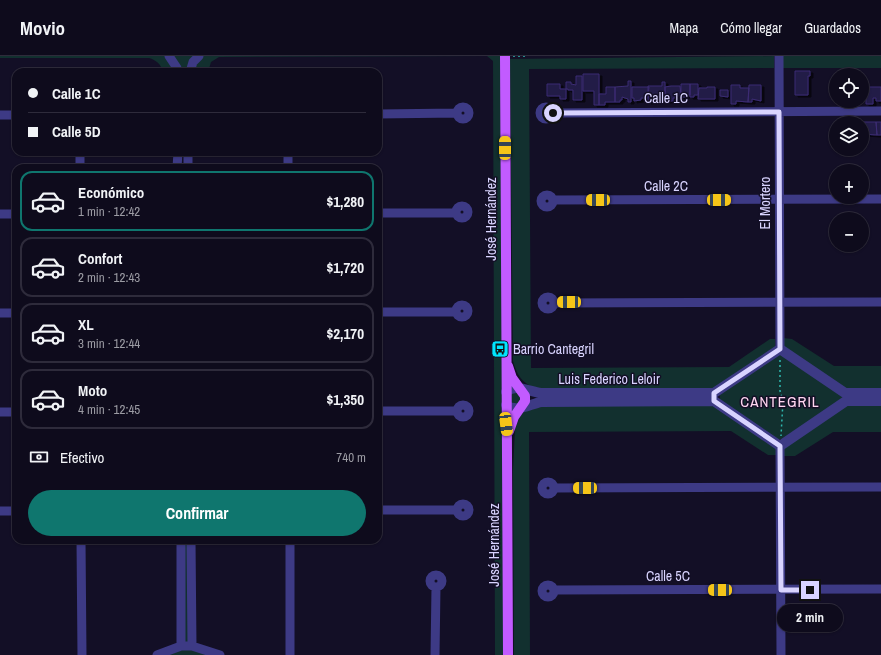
<!DOCTYPE html>
<html lang="es">
<meta charset="utf-8">
<style>
:root{--surface:#0e0b1c;--page:#171425;--text:#f1f3f6;--muted:#9b9ba3;--line:#2e2b3b;--accent:#0f766e}
body{margin:0;font-family:"Archivo Narrow",sans-serif;background:var(--page);color:var(--text);height:100vh;display:flex;flex-direction:column;font-size:15px;white-space:nowrap}
*{box-sizing:border-box;margin:0}
p{font-size:13px;color:var(--muted)}
.icon{flex:none;width:22px;height:22px;fill:none;stroke:currentColor;stroke-width:2;stroke-linecap:round;stroke-linejoin:round}
.map{position:relative;flex:1;overflow:hidden}
.side{position:absolute;left:12px;top:108px;width:370px;height:380px;display:flex;flex-direction:column;background:var(--surface);border-radius:12px;box-shadow:0 1px 3px #0004,0 0 0 1px var(--line)}
.side>*{flex:none}
.banner{position:absolute;left:12px;top:12px;width:370px;height:88px;border-radius:12px;box-shadow:0 1px 3px #0004,0 0 0 1px var(--line);display:grid;align-content:center;height:88px;padding:0 16px;background:var(--surface)}
.tools{position:absolute;left:829px;top:12px;display:grid;gap:8px}
.tools a{display:grid;place-items:center;width:40px;height:40px;border-radius:50%;background:var(--surface);box-shadow:0 1px 3px #0004,0 0 0 1px var(--line);font-size:20px}
.end{position:absolute;width:18px;height:18px;margin:-9px;border:5px solid #d9d4ff;background:#111;box-shadow:0 0 0 2px #111}
.from{border-radius:50%}
.bubble{position:absolute;height:28px;border-radius:14px;background:var(--surface);box-shadow:0 1px 3px #0004,0 0 0 1px var(--line);font-size:13px;font-weight:700;line-height:28px;text-align:center}
.car{position:absolute;width:12px;height:24px;margin:-12px -6px;border-radius:5px;box-shadow:0 0 3px 1px #0007;background:linear-gradient(#f5c518 24%,#345 0 40%,#f5c518 0 76%,#345 0 86%,#f5c518 0)}
.banner b{display:flex;align-items:center;gap:14px;height:38px;font-size:15px}
.banner b+b{border-top:1px solid var(--line)}
.banner i{width:10px;height:10px;background:var(--text)}
ul{padding:7px 0 0;list-style:none}
li{display:flex;align-items:center;gap:12px;height:60px;margin:0 8px 6px;padding:0 8px;border:2px solid var(--line);border-radius:12px}
li div{flex:1}
li b{display:block;font-size:15px}
li em{font-style:normal;font-weight:700}
li.selected{border-color:var(--accent)}
li>.icon{width:36px;height:36px;stroke-width:1.5}
.pay{display:flex;align-items:center;gap:10px;height:44px;padding:0 16px;font-size:15px}
.pay p{margin-inline-start:auto}
.cta{display:flex;gap:8px;margin-top:auto;padding:8px 16px}
.cta a{flex:1;height:46px;border-radius:24px;background:var(--accent);color:#fff;font-size:16px;font-weight:700;line-height:46px;text-align:center}
header{display:flex;align-items:center;gap:24px;box-sizing:border-box;height:56px;padding:0 20px;background:var(--surface);border-bottom:1px solid var(--line)}
header strong{font-size:19px}
nav{display:flex;gap:22px;margin-inline-start:auto;font-size:14px}
.map>svg:first-child{display:block}
</style>
<header>
<strong>Movio</strong>
<nav><a>Mapa</a><a>Cómo llegar</a><a>Guardados</a></nav>
</header>
<div class="map">
<svg width="881" height="599" viewBox="0 0 881 599">
<defs>
<filter id="shadow"><feDropShadow dx="3" dy="2" stdDeviation="0" flood-color="#0009"/></filter>
</defs>
<rect width="100%" height="100%" fill="#130f26"/>
<!-- green -->
<path fill="#12302f" d="M0,0H505L506,303L525,340L510,370L508,599H495L493,5L487,0L219,1L211,6L208,16H163C161,8 156,4 149,2H0Z
M774,0V12L529,13L531,312L729,311L770,283H775V292L715,333L546,336C526,329 519,326 513,305L510,12L509,3Z
M781,0H881V12H782Z
M783,282L792,283L834,310H881V334L846,333L783,290Z
M778,299H782L842,338V343L783,383H778L720,344V338Z
M881,347V376H833L795,400H783V392L843,349Z
M535,350H715L776,393V399H768L731,375L529,376L530,599H514L513,415L515,372L521,359L525,355Z
M181,484H191L192,590L220,599H157L181,590Z"/>
<!-- building -->
<path fill="#241b47" stroke="#3b2d73" filter="url(#shadow)" d="M795,15H810V20H808V39H795Z
M583,18H599V49H594V35H583Z
M576,20H582V44H573V34H568V33H566V26H571V28L576,29Z
M628,25H631V46H628V43L622,41V44H620V46H615V31L628,30Z
M662,26H665V43H662V45L648,46V30H662Z
M547,28H560V33H566V43H560V40H547Z
M681,28H690V39H686V41H681Z
M690,28H698V39H694V41H690Z
M862,28H866V39H862Z
M731,29H740V32H749L748,46L736,45V48H731Z
M749,29H761V45L752,43V46H748Z
M671,30H680L681,40H675V42H673V45H665V31Z
M606,31H615V46H605V49H599V38H606Z
M632,31H649L648,42H641V44L634,45V42H632Z
M707,31H715V43H698L699,32H707Z
M866,31H881V45H876V42H873V48H866Z
M720,34H728V41L720,40Z
M861,66H876L877,79L862,78Z
M876,66H881V79H877Z"/>
<g fill="none" stroke-linecap="round" stroke-linejoin="round">
<!-- path -->
<path stroke="#2fb8b0" stroke-width="1.5" stroke-dasharray="2 3" stroke-linecap="butt" d="M513,0H528
M780,304V335L783,345L781,380"/>
<!-- minor -->
<path stroke="#3d3a85" stroke-width="9" d="M169,0L177,12L178,16
M779,0L780,293
M190,16L193,6L199,0
M457 57a6 6 0 1 1 12 0a6 6 0 1 1-12 0Z
M540 57a6 6 0 1 1 12 0a6 6 0 1 1-12 0Z
M553,57L881,55
M378,58L457,57
M0,59H16
M80,96V112
M288,96V112
M177,112L178,96
M188,112V96
M541 145a6 6 0 1 1 12 0a6 6 0 1 1-12 0Z
M553,144L881,143
M456 156a6 6 0 1 1 12 0a6 6 0 1 1-12 0Z
M378,157H456
M0,158H16
M542 247a6 6 0 1 1 12 0a6 6 0 1 1-12 0Z
M554,247L881,246
M456 255a6 6 0 1 1 12 0a6 6 0 1 1-12 0Z
M378,256H456
M0,257H16
M457 355a6 6 0 1 1 12 0a6 6 0 1 1-12 0Z
M378,355H457
M0,356H16
M780,390L781,599
M542 432a6 6 0 1 1 12 0a6 6 0 1 1-12 0Z
M554,432L881,431
M457 454a6 6 0 1 1 12 0a6 6 0 1 1-12 0Z
M378,454H457
M0,455H16
M81,484L82,599
M191,484L192,590
M430 525a6 6 0 1 1 12 0a6 6 0 1 1-12 0Z
M542 535a6 6 0 1 1 12 0a6 6 0 1 1-12 0Z
M555,534L881,533
M181,590V484
M157,599L181,590H192L220,599
M290,599V484
M435,599L436,531"/>
<!-- tertiary -->
<path stroke="#3d3a85" stroke-width="10" d="M506,336C515,327 530,336 541,337H714L780,293L845,337H881
M506,349C517,357 530,348 541,346L714,345L780,390L846,345H881"/>
<!-- primary -->
<path stroke="#c25bff" stroke-width="10" d="M505,0L508,599
M508,310L512,322L525,340V345L514,361L509,375"/>
</g>
<g fill="none" stroke-linecap="round" stroke-linejoin="round">
<!-- route -->
<path stroke="#d9d4ff" stroke-width="5" d="M553,57L779,56L780,293L714,337V345L780,390L781,534H810"/>
</g>
<!-- icons -->
<defs>
<g id="bus-square" transform="scale(0.9)"><rect x="-9" y="-9" width="18" height="18" rx="4" fill="#00e5ff" stroke="#130f26"/><path d="M-5-6H5V4H4V6H2V4H-2V6H-4V4H-5ZM-3.5-4V0h7V-4ZM-3.5 1.2v1.5H-2V1.2ZM2 1.2v1.5H3.5V1.2Z" fill="#111"/></g>
</defs>
<g fill-rule="evenodd">
<use href="#bus-square" x="500" y="293"/>
</g>
<g text-anchor="middle" dominant-baseline="central" stroke-width="3" stroke-linejoin="round" paint-order="stroke">
<!-- street labels -->
<g font-size="14" fill="#d9d4ff" stroke="#130f26">
<text x="666" y="42">Calle 1C</text>
<text x="666" y="130">Calle 2C</text>
<text transform="translate(765 147) rotate(-90)">El Mortero</text>
<text transform="translate(491 163) rotate(-90)">José Hernández</text>
<text x="609" y="323">Luis Federico Leloir</text>
<text transform="translate(494 489) rotate(-90)">José Hernández</text>
<text x="668" y="520">Calle 5C</text>
</g>
<!-- poi labels -->
<g font-size="14" fill="#d9d4ff" stroke="#130f26" text-anchor="start">
<text x="513" y="293">Barrio Cantegril</text>
</g>
<!-- neighbourhood labels -->
<g font-size="15" letter-spacing="1" fill="#ffd6f0" stroke="#130f26">
<text x="780" y="345">CANTEGRIL</text>
</g>
</g>
</svg>
<div class="tools">
<a><svg class="icon" aria-label="locate" viewBox="0 0 24 24"><circle cx="12" cy="12" r="6"/><path d="M12 2v4M12 18v4M2 12h4M18 12h4"/></svg></a>
<a><svg class="icon" aria-label="layers" viewBox="0 0 24 24"><path d="M12 4l9 5-9 5-9-5zM3 14l9 5 9-5"/></svg></a>
<a>+</a>
<a>−</a>
</div>
<i class="end from" style="left:553px;top:57px"></i>
<i class="end" style="left:810px;top:534px"></i>
<div class="bubble" style="left:777px;top:548px;width:66px">2 min</div>
<i class="car" style="left:505px;top:92px;rotate:0deg"></i>
<i class="car" style="left:598px;top:144px;rotate:270deg"></i>
<i class="car" style="left:719px;top:144px;rotate:90deg"></i>
<i class="car" style="left:569px;top:246px;rotate:270deg"></i>
<i class="car" style="left:506px;top:368px;rotate:173deg"></i>
<i class="car" style="left:585px;top:432px;rotate:270deg"></i>
<i class="car" style="left:720px;top:534px;rotate:270deg"></i>
<div class="banner">
<b><i class="from"></i>Calle 1C</b>
<b><i></i>Calle 5D</b>
</div>
<section class="side">
<ul>
<li class="selected"><svg class="icon" aria-label="car" viewBox="0 0 24 24"><path d="M5 17H2v-5l4-1 3-4h7l3 4 3 1v5h-3M9 17h6M6 11h13"/><circle cx="7" cy="17" r="2"/><circle cx="17" cy="17" r="2"/></svg><div><b>Económico</b><p>1 min · 12:42</p></div><em>$1,280</em></li>
<li><svg class="icon" aria-label="car" viewBox="0 0 24 24"><path d="M5 17H2v-5l4-1 3-4h7l3 4 3 1v5h-3M9 17h6M6 11h13"/><circle cx="7" cy="17" r="2"/><circle cx="17" cy="17" r="2"/></svg><div><b>Confort</b><p>2 min · 12:43</p></div><em>$1,720</em></li>
<li><svg class="icon" aria-label="car" viewBox="0 0 24 24"><path d="M5 17H2v-5l4-1 3-4h7l3 4 3 1v5h-3M9 17h6M6 11h13"/><circle cx="7" cy="17" r="2"/><circle cx="17" cy="17" r="2"/></svg><div><b>XL</b><p>3 min · 12:44</p></div><em>$2,170</em></li>
<li><svg class="icon" aria-label="car" viewBox="0 0 24 24"><path d="M5 17H2v-5l4-1 3-4h7l3 4 3 1v5h-3M9 17h6M6 11h13"/><circle cx="7" cy="17" r="2"/><circle cx="17" cy="17" r="2"/></svg><div><b>Moto</b><p>4 min · 12:45</p></div><em>$1,350</em></li>
</ul>
<div class="pay"><svg class="icon" aria-label="cash" viewBox="0 0 24 24"><path d="M3 7h18v10H3z"/><circle cx="12" cy="12" r="2"/></svg>Efectivo<p>740 m</p></div>
<div class="cta"><a>Confirmar</a></div>
</section>
</div>
